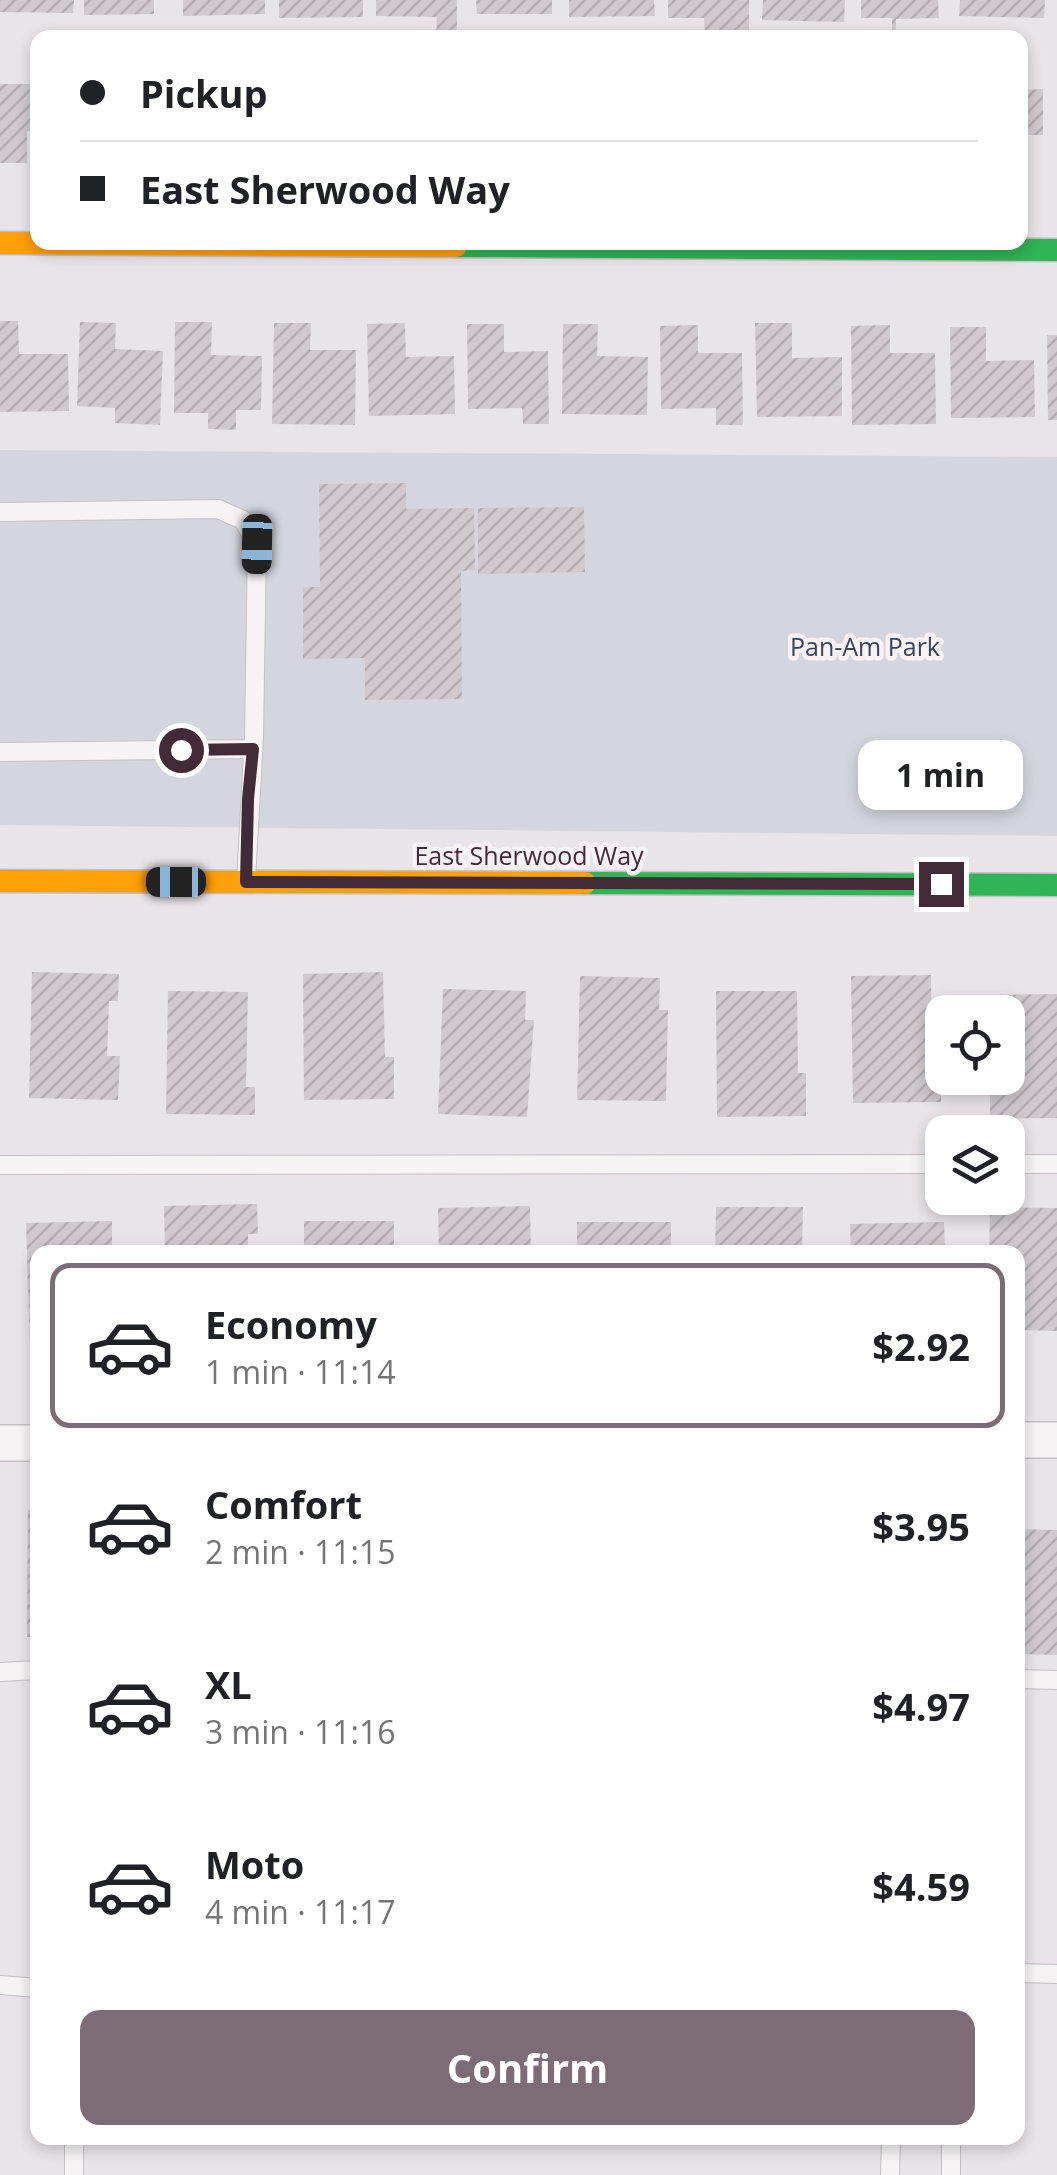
<!DOCTYPE html>
<meta charset="utf-8">
<style>
:root{--surface:#fff;--page:#f2f2f2;--text:#202124;--muted:#757577;--line:#e0e0e0;--accent:#7c6c75}
body{margin:0;font-family:"Open Sans",sans-serif;background:var(--page);color:var(--text);height:100vh;display:flex;flex-direction:column;font-size:38px;white-space:nowrap}
*{box-sizing:border-box;margin:0}
p{font-size:32px;color:var(--muted)}
.icon{flex:none;width:55px;height:55px;fill:none;stroke:currentColor;stroke-width:2;stroke-linecap:round;stroke-linejoin:round}
.map{position:relative;flex:1;overflow:hidden}
.sheet{position:absolute;left:30px;top:1245px;width:995px;height:900px;display:flex;flex-direction:column;background:var(--surface);border-radius:20px;box-shadow:0 5px 15px #0003}
.sheet>*{flex:none}
.guide{position:absolute;left:30px;top:30px;width:998px;height:220px;border-radius:20px;box-shadow:0 5px 15px #0003;display:grid;align-content:center;height:220px;padding:0 50px;background:var(--surface)}
.fabs{position:absolute;left:925px;top:995px;display:grid;gap:20px}
.fabs a{display:grid;place-items:center;width:100px;height:100px;border-radius:20px;background:var(--surface);box-shadow:0 5px 15px #0003;font-size:50px}
.end{position:absolute;width:45px;height:45px;margin:-22px;border:12px solid #422b37;background:#fff;box-shadow:0 0 0 5px #fff}
.from{border-radius:50%}
.bubble{position:absolute;height:70px;border-radius:20px;background:var(--surface);box-shadow:0 5px 15px #0003;font-size:32px;font-weight:700;line-height:70px;text-align:center}
.car{position:absolute;width:30px;height:60px;margin:-30px -15px;border-radius:12px;box-shadow:0 0 8px 2px #0007;background:linear-gradient(#222 24%,#8ab4d8 0 40%,#222 0 76%,#8ab4d8 0 86%,#222 0)}
.guide b{display:flex;align-items:center;gap:35px;height:95px;font-size:38px}
.guide b+b{border-top:2px solid var(--line)}
.guide i{width:25px;height:25px;background:var(--text)}
ul{padding:18px 0 0;list-style:none}
li{display:flex;align-items:center;gap:30px;height:165px;margin:0 20px 15px;padding:0 30px;border:5px solid transparent;border-radius:20px}
li div{flex:1}
li b{display:block;font-size:38px}
li em{font-style:normal;font-weight:700}
li.on{border-color:var(--accent)}
li>.icon{width:90px;height:90px;stroke-width:1.5}
.cta{display:flex;gap:20px;margin-top:auto;padding:20px 50px}
.cta a{flex:1;height:115px;border-radius:20px;background:var(--accent);color:#fff;font-size:40px;font-weight:700;line-height:115px;text-align:center}
.map>svg:first-child{display:block}
</style>
<div class="map">
<svg width="1057" height="2175" viewBox="0 0 1057 2175">
<defs>
<pattern id="building-hatch" width="6" height="6" patternUnits="userSpaceOnUse" patternTransform="scale(2.5)"><rect width="6" height="6" fill="#d0cace"/><path d="M-1 1l2-2M0 6l6-6M5 7l2-2" fill="none" stroke="#b4aeb2"/></pattern>
</defs>
<rect width="100%" height="100%" fill="#e9e4e7"/>
<!-- park -->
<path fill="#d5d6dd" d="M0,450L1057,457V836L0,825Z"/>
<!-- building -->
<path fill="url(#building-hatch)" d="M0,0H74L73,13L0,12Z
M84,0H154V14L84,15Z
M183,0H265V14L183,16Z
M279,0H363V17L279,18Z
M376,0H457V36H436L437,17L376,16Z
M476,0H552V14H477Z
M569,0H654L655,16L569,17Z
M668,0H749V38H705L704,18H668Z
M763,0H845L844,22L762,20Z
M861,0H938L939,18L896,19V32H892V18H861Z
M960,0H1045L1044,18L959,16Z
M0,84H38V131H27V163H0Z
M1043,89V135H1020V90Z
M0,321H18L19,354H68L69,411L0,412Z
M80,322L116,323L115,349L163,351L160,425L115,423V408L77,406Z
M175,322H212L211,355L262,356L261,410H236V430L208,429V413H174Z
M274,323H311L310,350H356L355,425L272,424Z
M405,323L406,357L454,356L455,414L369,416L367,324Z
M755,323H792V358L842,357V416L757,417Z
M467,324H504V352L548,351L549,424H523L522,408L468,409Z
M563,324H598L597,356L648,357L647,415L562,414Z
M698,325V353H742L743,425H716V408L661,409L660,326Z
M890,325V353H935L936,424L852,425L851,326Z
M950,327H986V361L1034,360L1035,417L951,418Z
M1047,335H1057V420H1048Z
M406,483V509L474,508L475,570L461,571L462,699L365,700V658L303,659V587H320L319,484Z
M584,507L585,572L478,574V508Z
M32,972L119,974L118,1001H109L107,1056H120L118,1100L29,1098Z
M383,972L385,1057H394V1099L304,1100L303,974Z
M931,975L932,1060L941,1059V1102L853,1103L851,976Z
M580,976L660,978L659,1010H668L666,1101L577,1100Z
M443,989L526,991L525,1020H534L527,1117L438,1114Z
M168,991L248,992L246,1087H255V1115L166,1114Z
M716,991H797L798,1073H806V1116L717,1117Z
M1057,994V1118L990,1119V1078H1008V1012H989V995Z
M257,1204L258,1234H248V1252H165L164,1206Z
M530,1206L531,1252H439L438,1208Z
M716,1207H803L802,1252H715Z
M990,1207L1057,1208V1331L1018,1330V1252H989Z
M112,1221V1252H38V1346H30L26,1223Z
M304,1221H394V1252H304Z
M577,1222H671V1251L577,1252Z
M944,1222L945,1252H851L850,1224Z
M28,1510H38V1637H27Z
M1018,1529L1057,1530V1655L1018,1654Z"/>
<g fill="none" stroke-linecap="round" stroke-linejoin="round">
<!-- lane casing -->
<g stroke="#c5c0c3" stroke-width="20">
<path id="lane" d="M0,512L218,509L243,520L257,544L254,737L246,880
M0,752L253,749
M1008,1164H1057
M0,1165L942,1164
M0,1672L38,1670
M1018,1679L1057,1680
M1018,1973L1057,1974
M0,1985L38,1988
M74,2138V2175
M890,2175L891,2138
M951,2175V2138"/>
</g>
<!-- street casing -->
<g stroke="#c5c0c3" stroke-width="38">
<path id="street" d="M1018,1440H1057
M0,1443H38"/>
</g>
<!-- fast casing -->
<g stroke="#c5c0c3" stroke-width="25">
<path id="fast" d="M456,246L1057,250
M585,883L1057,885"/>
</g>
<!-- slow casing -->
<g stroke="#c5c0c3" stroke-width="25">
<path id="slow" d="M0,243L456,246
M0,881L585,883"/>
</g>
<!-- lane -->
<use href="#lane" stroke="#f6f3f5" stroke-width="18"/>
<!-- street -->
<use href="#street" stroke="#f6f3f5" stroke-width="35"/>
<!-- fast -->
<use href="#fast" stroke="#30b455" stroke-width="22"/>
<!-- slow -->
<use href="#slow" stroke="#ff9f0a" stroke-width="22"/>
</g>
<g fill="none" stroke-linecap="round" stroke-linejoin="round">
<!-- route -->
<path stroke="#422b37" stroke-width="12" d="M181,750L253,749L248,799L246,882L941,884"/>
</g>
<g text-anchor="middle" dominant-baseline="central" stroke-width="9" stroke-linejoin="round" paint-order="stroke">
<!-- park labels -->
<g font-size="25" fill="#39455d" stroke="#f8f2f5">
<text x="865" y="646">Pan-Am Park</text>
</g>
<!-- street labels -->
<g font-size="25" fill="#422b37" stroke="#f8f2f5">
<text x="529" y="855">East Sherwood Way</text>
</g>
</g>
</svg>
<div class="fabs">
<a><svg class="icon" aria-label="locate" viewBox="0 0 24 24"><circle cx="12" cy="12" r="6"/><path d="M12 2v4M12 18v4M2 12h4M18 12h4"/></svg></a>
<a><svg class="icon" aria-label="layers" viewBox="0 0 24 24"><path d="M12 4l9 5-9 5-9-5zM3 14l9 5 9-5"/></svg></a>
</div>
<i class="end from" style="left:181px;top:750px"></i>
<i class="end" style="left:941px;top:884px"></i>
<div class="bubble" style="left:858px;top:740px;width:165px">1 min</div>
<i class="car" style="left:257px;top:544px;rotate:181deg"></i>
<i class="car" style="left:176px;top:882px;rotate:270deg"></i>
<div class="guide">
<b><i class="from"></i>Pickup</b>
<b><i></i>East Sherwood Way</b>
</div>
<section class="sheet">
<ul>
<li class="on"><svg class="icon" aria-label="car" viewBox="0 0 24 24"><path d="M5 17H2v-5l4-1 3-4h7l3 4 3 1v5h-3M9 17h6M6 11h13"/><circle cx="7" cy="17" r="2"/><circle cx="17" cy="17" r="2"/></svg><div><b>Economy</b><p>1 min · 11:14</p></div><em>$2.92</em></li>
<li><svg class="icon" aria-label="car" viewBox="0 0 24 24"><path d="M5 17H2v-5l4-1 3-4h7l3 4 3 1v5h-3M9 17h6M6 11h13"/><circle cx="7" cy="17" r="2"/><circle cx="17" cy="17" r="2"/></svg><div><b>Comfort</b><p>2 min · 11:15</p></div><em>$3.95</em></li>
<li><svg class="icon" aria-label="car" viewBox="0 0 24 24"><path d="M5 17H2v-5l4-1 3-4h7l3 4 3 1v5h-3M9 17h6M6 11h13"/><circle cx="7" cy="17" r="2"/><circle cx="17" cy="17" r="2"/></svg><div><b>XL</b><p>3 min · 11:16</p></div><em>$4.97</em></li>
<li><svg class="icon" aria-label="car" viewBox="0 0 24 24"><path d="M5 17H2v-5l4-1 3-4h7l3 4 3 1v5h-3M9 17h6M6 11h13"/><circle cx="7" cy="17" r="2"/><circle cx="17" cy="17" r="2"/></svg><div><b>Moto</b><p>4 min · 11:17</p></div><em>$4.59</em></li>
</ul>
<div class="cta"><a>Confirm</a></div>
</section>
</div>
